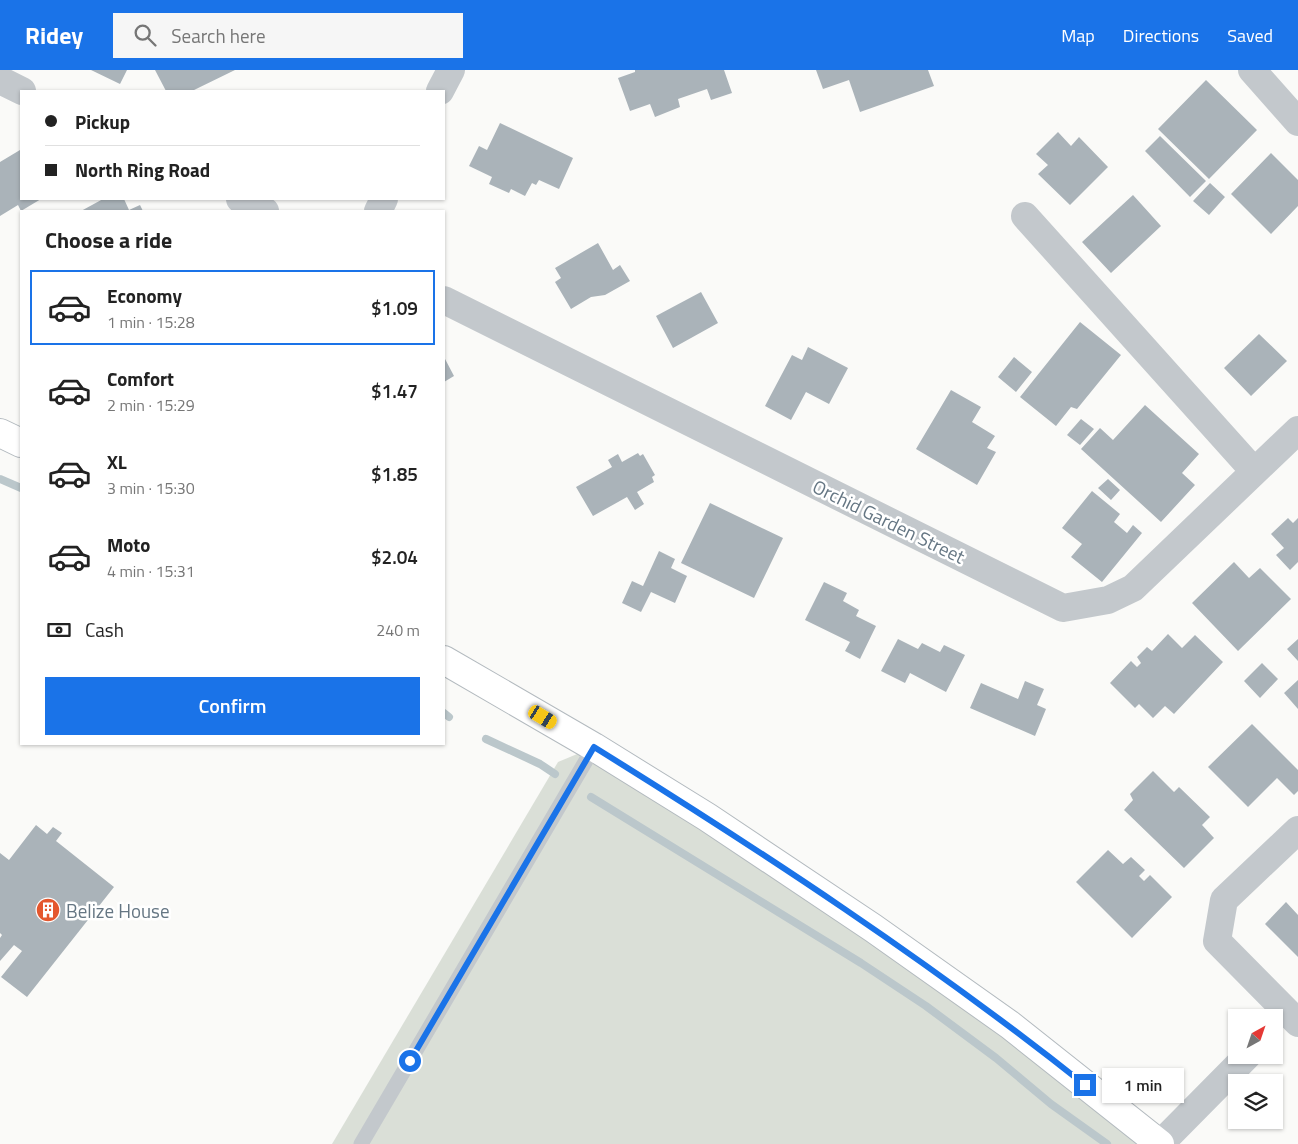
<!DOCTYPE html>
<meta charset="utf-8">
<style>
:root{--surface:#fff;--page:#f6f6f6;--text:#222;--muted:#767676;--line:#e0e0e0;--accent:#1a73e8}
body{margin:0;font-family:"Titillium Web",sans-serif;background:var(--page);color:var(--text);height:100vh;display:flex;flex-direction:column;font-size:19px;white-space:nowrap}
*{box-sizing:border-box;margin:0}
p{font-size:16px;color:var(--muted)}
.icon{flex:none;width:28px;height:28px;fill:none;stroke:currentColor;stroke-width:2;stroke-linecap:round;stroke-linejoin:round}
.map{position:relative;flex:1;overflow:hidden}
.panel{position:absolute;left:20px;top:140px;width:425px;height:535px;display:flex;flex-direction:column;background:var(--surface);border-radius:0px;box-shadow:0 1px 4px #0004}
.panel>*{flex:none}
.guide{position:absolute;left:20px;top:20px;width:425px;height:110px;border-radius:0px;box-shadow:0 1px 4px #0004;display:grid;align-content:center;height:110px;padding:0 25px;background:var(--surface)}
.needle{width:32px;rotate:40deg}
.fabs{position:absolute;left:1228px;top:939px;display:grid;gap:10px}
.fabs a{display:grid;place-items:center;width:55px;height:55px;border-radius:0px;background:var(--surface);box-shadow:0 1px 4px #0004;font-size:25px}
.end{position:absolute;width:22px;height:22px;margin:-11px;border:6px solid #1a73e8;background:#fff;box-shadow:0 0 0 2px #fff}
.from{border-radius:50%}
.bubble{position:absolute;height:35px;border-radius:0px;background:var(--surface);box-shadow:0 1px 4px #0004;font-size:16px;font-weight:600;line-height:35px;text-align:center}
.car{position:absolute;width:15px;height:30px;margin:-15px -8px;border-radius:6px;box-shadow:0 0 4px 1px #0007;background:linear-gradient(#f5c518 24%,#345 0 40%,#f5c518 0 76%,#345 0 86%,#f5c518 0)}
.guide b{display:flex;align-items:center;gap:18px;height:48px;font-size:19px}
.guide b+b{border-top:1px solid var(--line)}
.guide i{width:12px;height:12px;background:var(--text)}
ul{padding:0;list-style:none}
li{display:flex;align-items:center;gap:15px;height:75px;margin:0 10px 8px;padding:0 15px;border:2px solid transparent;border-radius:0px}
li div{flex:1}
li b{display:block;font-size:19px}
li em{font-style:normal;font-weight:600}
li.on{border-color:var(--accent)}
li>.icon{width:45px;height:45px;stroke-width:1.5}
h2{padding:0 25px;font-size:22px;line-height:60px}
.pay{display:flex;align-items:center;gap:12px;height:55px;padding:0 25px;font-size:19px}
.pay p{margin-inline-start:auto}
.cta{display:flex;gap:10px;margin-top:auto;padding:10px 25px}
.cta a{flex:1;height:58px;border-radius:0px;background:var(--accent);color:#fff;font-size:20px;font-weight:600;line-height:58px;text-align:center}
header{display:flex;align-items:center;gap:30px;box-sizing:border-box;height:70px;padding:0 25px;background:var(--accent);color:#fff}
header strong{font-size:24px}
nav{display:flex;gap:28px;margin-inline-start:auto;font-size:18px}
.search{width:350px;height:45px;background:var(--page);display:flex;align-items:center;gap:12px;box-sizing:border-box;padding:0 18px;border-radius:0px;color:var(--muted);font-size:19px}
.map>svg:first-child{display:block}
</style>
<header>
<strong>Ridey</strong>
<div class="search"><svg class="icon" aria-label="search" viewBox="0 0 24 24"><circle cx="10" cy="10" r="6"/><path d="M15 15l6 6"/></svg>Search here</div>
<nav><a>Map</a><a>Directions</a><a>Saved</a></nav>
</header>
<div class="map">
<svg width="1298" height="1074" viewBox="0 0 1298 1074">
<rect width="100%" height="100%" fill="#fafaf8"/>
<!-- green -->
<path fill="#dadfd7" d="M594,677L1160,1074H332L558,692Z"/>
<g fill="none" stroke-linecap="round" stroke-linejoin="round">
<!-- stream -->
<path stroke="#bbc7cb" stroke-width="8" d="M0,409L21,418
M444,643L449,647
M486,669L540,694L555,704
M591,727L861,893L926,936L996,988L1051,1034L1107,1074"/>
</g>
<!-- building -->
<path fill="#aab3b9" d="M91,0H127L120,14Z
M155,0H235L192,21H166Z
M635,0H724L732,23L711,30L707,19L678,29L680,37L655,47L650,34L630,41L618,8L635,2Z
M816,0H928L934,16L860,42L849,10L823,19Z
M1206,10L1257,60L1209,109L1158,59Z
M500,53L573,88L559,119L539,110L536,115L532,113L525,126L511,119L509,123L489,114L492,107L469,96L479,76L487,80Z
M1058,62L1071,76L1079,67L1108,97L1070,135L1038,104L1048,95L1036,84Z
M1160,66L1206,111L1190,127L1145,81Z
M20,80L21,129H41L21,141L18,135L0,146V92Z
M1271,83L1298,110V136L1271,164L1231,124Z
M1210,113L1225,127L1209,145L1193,131Z
M1133,125L1161,156L1111,203L1082,172Z
M103,129H124L129,140L140,135L143,141H81Z
M598,173L613,200L620,195L630,211L605,225L591,227L571,239L555,212L561,208L555,198Z
M701,222L718,253L673,278L656,246Z
M1080,252L1121,285L1077,339L1071,337L1056,356L1020,327Z
M1259,264L1287,291L1251,326L1224,298Z
M808,277L848,298L829,334L806,322L791,350L765,336L792,285L802,290Z
M444,287L454,306L444,312Z
M1014,287L1032,302L1016,322L998,307Z
M951,320L981,337L972,352L995,366L987,378L996,382L977,415L916,379Z
M1145,335L1199,384L1182,403L1195,415L1161,452L1081,379L1100,358L1113,370Z
M1081,349L1094,359L1080,375L1067,365Z
M638,383L640,386L643,384L655,405L652,407L654,412L637,422L644,434L635,440L627,427L593,446L576,417L612,397L608,390L618,384L622,392Z
M1108,409L1120,420L1111,430L1098,418Z
M1092,421L1120,444L1114,452L1127,463L1133,455L1142,463L1102,512L1071,487L1082,474L1062,458Z
M710,433L783,468L754,528L681,493Z
M1288,448L1293,453L1298,448V492L1290,500L1276,485L1284,478L1271,464Z
M659,481L675,489L671,498L687,506L675,533L651,522L641,542L622,533L632,511L643,516Z
M1234,492L1249,508L1260,498L1291,529L1238,581L1192,533Z
M824,512L847,523L843,531L859,540L856,546L876,556L860,589L845,581L850,572L805,550Z
M1168,564L1182,578L1195,565L1223,592L1174,644L1165,636L1153,648L1139,634L1135,638L1110,613L1131,591L1137,597L1141,593L1137,587L1147,577L1152,581Z
M898,569L918,579L922,573L940,582L944,575L965,585L946,622L910,603L905,613L881,601Z
M1298,569V591L1287,579Z
M1262,593L1278,609L1260,628L1244,611Z
M1298,610V639L1284,623Z
M1025,611L1044,619L1037,635L1046,639L1035,666L970,638L981,613L1018,629Z
M1252,654L1298,700V721L1294,725L1277,708L1248,737L1208,697Z
M1153,701L1174,722L1179,717L1210,747L1202,755L1214,768L1184,798L1124,740L1133,730L1130,724Z
M36,755L47,764L53,757L62,763L56,771L114,817L27,927L1,907L22,881L14,875L0,891V868L2,865L0,863V783L9,790Z
M1108,780L1123,794L1131,787L1145,800L1139,806L1144,811L1150,805L1172,827L1132,868L1076,812Z
M1286,832L1298,845V887L1265,854Z"/>
<g fill="none" stroke-linecap="round" stroke-linejoin="round">
<!-- secondary casing -->
<g stroke="#b3babf" stroke-width="30">
<path id="secondary" d="M0,363L21,373
M444,590L594,677L707,747L873,858L1010,955L1160,1074"/>
</g>
<!-- service -->
<path stroke="#c3c8cc" stroke-width="15" d="M361,1074L594,677"/>
<!-- minor -->
<path stroke="#c3c8cc" stroke-width="28" d="M1252,0L1298,52
M0,10L22,21
M440,21L451,0
M240,129L265,141
M378,141L384,129
M1025,146L1254,401
M444,230L1063,538L1108,530L1133,518L1298,360
M1298,760L1224,830L1217,871L1298,953
M1160,1074L1248,985"/>
<!-- secondary -->
<use href="#secondary" stroke="#fff" stroke-width="28"/>
</g>
<g fill="none" stroke-linecap="round" stroke-linejoin="round">
<!-- route -->
<path stroke="#1a73e8" stroke-width="6" d="M410,991L594,677C763,782 929,891 1085,1015"/>
</g>
<!-- icons -->
<defs>
<g id="building-disc" transform="scale(1.25)"><circle r="9.5" fill="#e4572e" stroke="#fff"/><path d="M-4-6H4V6H1V3H-1V6H-4ZM-2.5-4.3h1.7v1.8h-1.7ZM.8-4.3h1.7v1.8H.8ZM-2.5-1h1.7V.8h-1.7ZM.8-1h1.7V.8H.8Z" fill="#fff"/></g>
</defs>
<g fill-rule="evenodd">
<use href="#building-disc" x="48" y="840"/>
</g>
<g text-anchor="middle" dominant-baseline="central" stroke-width="5" stroke-linejoin="round" paint-order="stroke">
<!-- street labels -->
<g font-size="19" fill="#657683" stroke="#fff">
<text transform="translate(889 451) rotate(26)">Orchid Garden Street</text>
</g>
<!-- poi labels -->
<g font-size="19" fill="#657683" stroke="#fff" text-anchor="start">
<text x="66" y="840">Belize House</text>
</g>
</g>
</svg>
<div class="fabs">
<a><svg class="needle" viewBox="-14 -14 28 28"><path d="M0-13l5 13h-10z" fill="#e53935"/><path d="M0 13l5-13h-10z" fill="#767676"/></svg></a>
<a><svg class="icon" aria-label="layers" viewBox="0 0 24 24"><path d="M12 4l9 5-9 5-9-5zM3 14l9 5 9-5"/></svg></a>
</div>
<i class="end from" style="left:410px;top:991px"></i>
<i class="end" style="left:1085px;top:1015px"></i>
<div class="bubble" style="left:1102px;top:998px;width:82px">1 min</div>
<i class="car" style="left:543px;top:647px;rotate:121deg"></i>
<div class="guide">
<b><i class="from"></i>Pickup</b>
<b><i></i>North Ring Road</b>
</div>
<section class="panel">
<h2>Choose a ride</h2>
<ul>
<li class="on"><svg class="icon" aria-label="car" viewBox="0 0 24 24"><path d="M5 17H2v-5l4-1 3-4h7l3 4 3 1v5h-3M9 17h6M6 11h13"/><circle cx="7" cy="17" r="2"/><circle cx="17" cy="17" r="2"/></svg><div><b>Economy</b><p>1 min · 15:28</p></div><em>$1.09</em></li>
<li><svg class="icon" aria-label="car" viewBox="0 0 24 24"><path d="M5 17H2v-5l4-1 3-4h7l3 4 3 1v5h-3M9 17h6M6 11h13"/><circle cx="7" cy="17" r="2"/><circle cx="17" cy="17" r="2"/></svg><div><b>Comfort</b><p>2 min · 15:29</p></div><em>$1.47</em></li>
<li><svg class="icon" aria-label="car" viewBox="0 0 24 24"><path d="M5 17H2v-5l4-1 3-4h7l3 4 3 1v5h-3M9 17h6M6 11h13"/><circle cx="7" cy="17" r="2"/><circle cx="17" cy="17" r="2"/></svg><div><b>XL</b><p>3 min · 15:30</p></div><em>$1.85</em></li>
<li><svg class="icon" aria-label="car" viewBox="0 0 24 24"><path d="M5 17H2v-5l4-1 3-4h7l3 4 3 1v5h-3M9 17h6M6 11h13"/><circle cx="7" cy="17" r="2"/><circle cx="17" cy="17" r="2"/></svg><div><b>Moto</b><p>4 min · 15:31</p></div><em>$2.04</em></li>
</ul>
<div class="pay"><svg class="icon" aria-label="cash" viewBox="0 0 24 24"><path d="M3 7h18v10H3z"/><circle cx="12" cy="12" r="2"/></svg>Cash<p>240 m</p></div>
<div class="cta"><a>Confirm</a></div>
</section>
</div>
